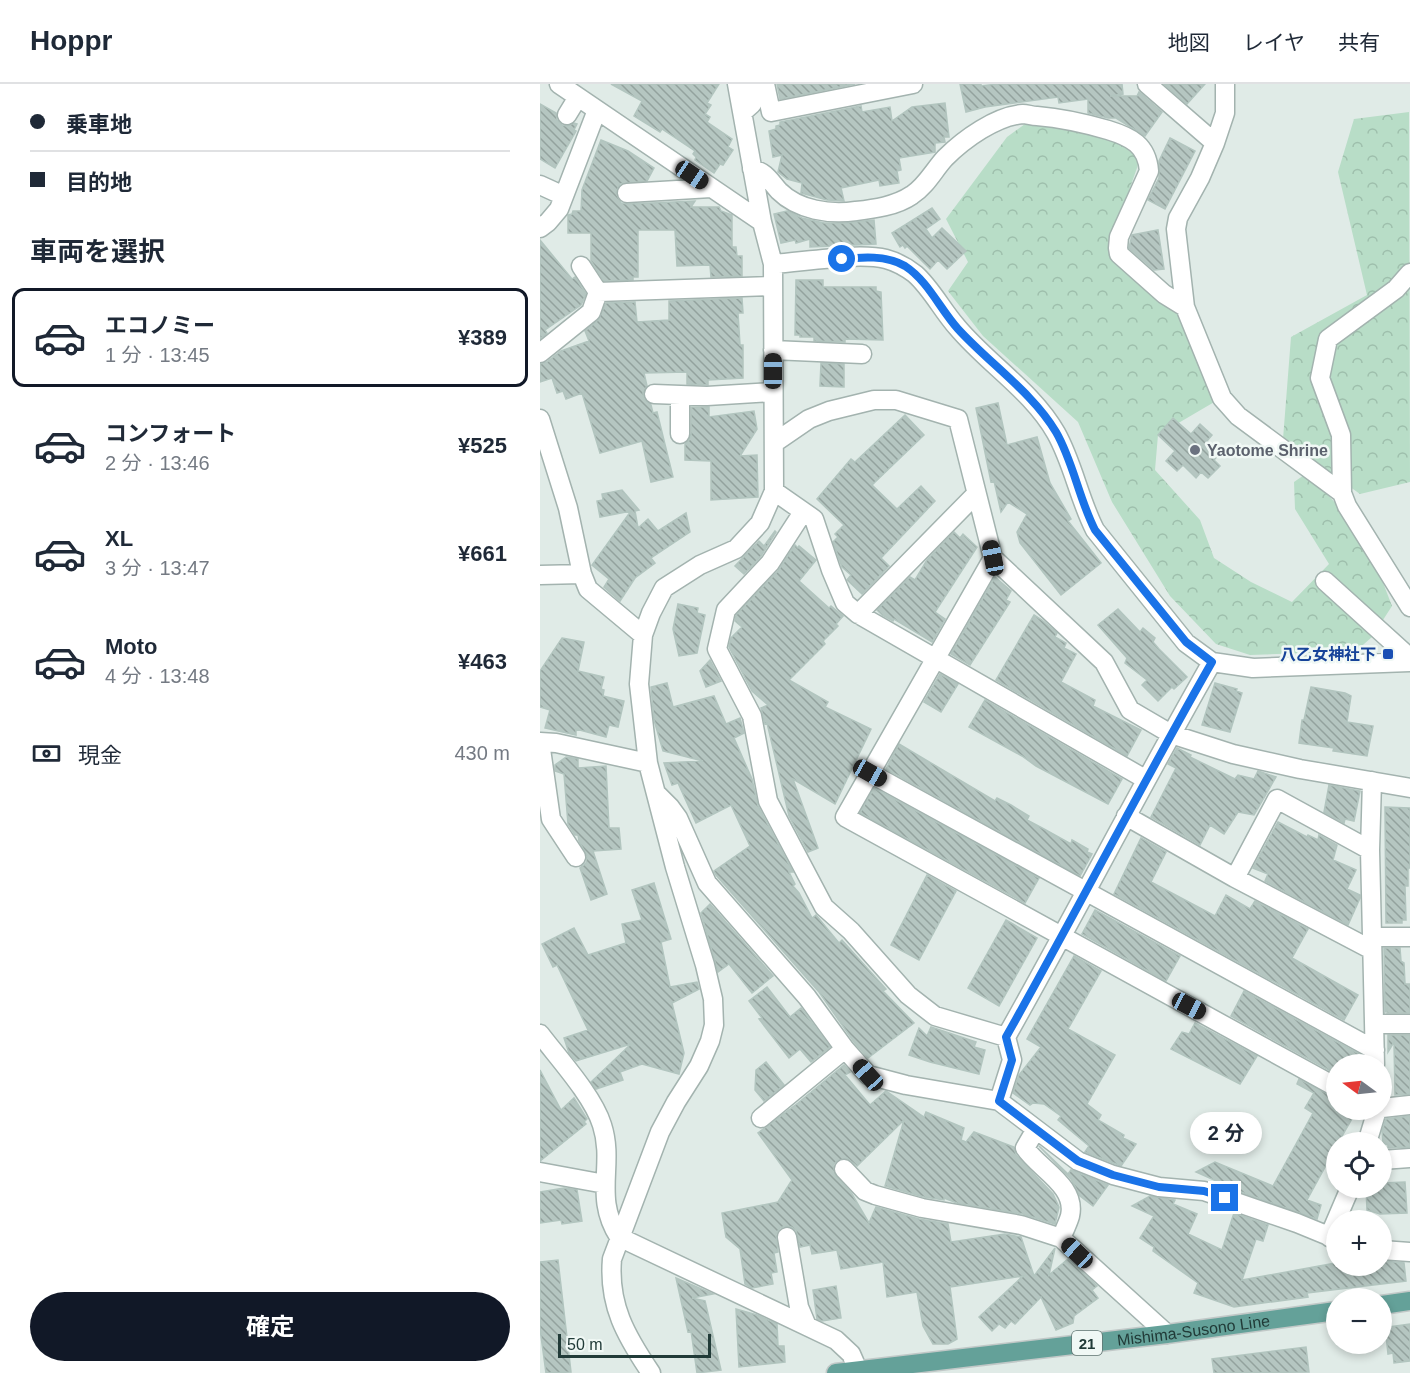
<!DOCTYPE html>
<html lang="ja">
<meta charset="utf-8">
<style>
:root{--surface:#fff;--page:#f2f2f3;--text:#1f2937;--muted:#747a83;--line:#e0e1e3;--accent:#111827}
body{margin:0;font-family:Helvetica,"Noto Sans JP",sans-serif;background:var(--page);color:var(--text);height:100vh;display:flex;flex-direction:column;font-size:22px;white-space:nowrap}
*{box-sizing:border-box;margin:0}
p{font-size:20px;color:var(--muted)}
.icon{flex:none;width:33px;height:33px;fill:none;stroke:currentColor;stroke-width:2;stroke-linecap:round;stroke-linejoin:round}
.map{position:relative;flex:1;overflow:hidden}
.panel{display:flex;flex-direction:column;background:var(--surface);width:540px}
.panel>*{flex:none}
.top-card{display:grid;align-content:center;height:132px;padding:0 30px;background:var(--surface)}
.needle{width:39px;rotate:285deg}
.controls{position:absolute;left:786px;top:970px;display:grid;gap:12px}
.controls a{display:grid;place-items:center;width:66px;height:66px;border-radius:50%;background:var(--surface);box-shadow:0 3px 9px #0003;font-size:30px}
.scale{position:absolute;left:18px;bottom:15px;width:153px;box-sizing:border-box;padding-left:6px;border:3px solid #213b38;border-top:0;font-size:16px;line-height:21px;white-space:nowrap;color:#213b38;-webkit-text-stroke:4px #f0f8f5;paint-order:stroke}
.end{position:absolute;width:27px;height:27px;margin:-14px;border:8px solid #1a73e8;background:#fff;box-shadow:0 0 0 3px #fff}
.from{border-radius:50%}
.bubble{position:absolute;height:42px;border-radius:21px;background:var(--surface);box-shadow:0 3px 9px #0003;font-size:20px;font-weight:700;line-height:42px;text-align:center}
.car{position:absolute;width:18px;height:36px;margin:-18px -9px;border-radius:8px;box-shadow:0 0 4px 2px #0007;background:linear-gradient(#222 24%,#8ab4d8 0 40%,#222 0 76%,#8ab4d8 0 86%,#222 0)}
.top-card b{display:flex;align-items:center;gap:21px;height:57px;font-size:22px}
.top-card b+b{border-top:2px solid var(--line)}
.top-card i{width:15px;height:15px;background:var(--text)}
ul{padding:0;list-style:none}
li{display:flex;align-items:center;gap:18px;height:99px;margin:0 12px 9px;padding:0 18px;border:3px solid transparent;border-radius:12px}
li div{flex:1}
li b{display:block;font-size:22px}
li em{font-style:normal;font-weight:700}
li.active{border-color:var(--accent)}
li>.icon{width:54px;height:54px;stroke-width:1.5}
h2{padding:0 30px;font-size:27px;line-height:72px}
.pay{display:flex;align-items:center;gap:15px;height:66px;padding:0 30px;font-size:22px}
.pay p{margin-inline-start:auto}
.primary-button{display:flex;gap:12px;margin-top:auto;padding:12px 30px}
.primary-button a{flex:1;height:69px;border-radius:36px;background:var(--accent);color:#fff;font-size:24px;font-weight:700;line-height:69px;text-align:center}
header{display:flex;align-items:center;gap:36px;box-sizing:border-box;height:84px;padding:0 30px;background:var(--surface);border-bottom:2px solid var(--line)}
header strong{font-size:28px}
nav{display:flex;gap:33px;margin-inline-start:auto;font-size:21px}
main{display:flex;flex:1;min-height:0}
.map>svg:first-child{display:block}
</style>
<header>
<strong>Hoppr</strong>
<nav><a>地図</a><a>レイヤ</a><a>共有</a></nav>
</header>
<main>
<section class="panel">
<div class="top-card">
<b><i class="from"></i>乗車地</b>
<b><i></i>目的地</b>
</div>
<h2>車両を選択</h2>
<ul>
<li class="active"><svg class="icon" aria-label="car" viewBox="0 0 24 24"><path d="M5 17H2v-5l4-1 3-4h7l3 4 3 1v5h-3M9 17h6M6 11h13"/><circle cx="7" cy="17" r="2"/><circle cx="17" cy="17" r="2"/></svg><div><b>エコノミー</b><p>1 分 · 13:45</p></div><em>¥389</em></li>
<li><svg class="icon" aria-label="car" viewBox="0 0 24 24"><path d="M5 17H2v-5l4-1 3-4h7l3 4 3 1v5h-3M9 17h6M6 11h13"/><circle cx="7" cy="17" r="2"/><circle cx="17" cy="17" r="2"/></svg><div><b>コンフォート</b><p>2 分 · 13:46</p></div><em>¥525</em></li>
<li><svg class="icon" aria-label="car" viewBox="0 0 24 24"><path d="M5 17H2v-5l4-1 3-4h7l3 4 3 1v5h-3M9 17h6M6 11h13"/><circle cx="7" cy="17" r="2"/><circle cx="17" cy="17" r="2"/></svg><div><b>XL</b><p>3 分 · 13:47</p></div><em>¥661</em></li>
<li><svg class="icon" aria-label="car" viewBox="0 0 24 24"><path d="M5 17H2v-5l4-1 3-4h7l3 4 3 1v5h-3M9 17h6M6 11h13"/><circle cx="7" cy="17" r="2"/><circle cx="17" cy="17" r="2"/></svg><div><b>Moto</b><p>4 分 · 13:48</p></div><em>¥463</em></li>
</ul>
<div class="pay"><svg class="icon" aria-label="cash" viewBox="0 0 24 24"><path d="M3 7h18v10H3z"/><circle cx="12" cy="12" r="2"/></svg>現金<p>430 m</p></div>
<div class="primary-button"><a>確定</a></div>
</section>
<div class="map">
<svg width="870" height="1289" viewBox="0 0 870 1289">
<defs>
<pattern id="forest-crowns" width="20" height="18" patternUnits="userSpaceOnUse" patternTransform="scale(1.5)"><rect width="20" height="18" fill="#b8ddc7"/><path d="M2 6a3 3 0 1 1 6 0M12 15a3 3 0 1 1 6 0" fill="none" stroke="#9ebfac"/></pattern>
<pattern id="building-back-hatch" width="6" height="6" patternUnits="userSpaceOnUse" patternTransform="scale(1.5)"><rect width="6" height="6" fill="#b5c6c1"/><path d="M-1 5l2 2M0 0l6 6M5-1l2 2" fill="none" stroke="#93a29e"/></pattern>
</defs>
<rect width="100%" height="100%" fill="#e0ebe7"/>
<!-- forest -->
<path fill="url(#forest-crowns)" d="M869,28L870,398L820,410L743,355L751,253L827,211L798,88L814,35Z
M492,35L602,62L597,84L569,163L576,181L638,228L676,317L618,351L615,386L660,436L674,474L711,498L752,518L789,480L755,425L754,398L767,389L803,427L837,483L852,522L832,553L816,567L710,571L676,560L630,512L572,418L538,338L443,252L408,207L428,178L406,135L467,53Z"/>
<!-- building -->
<path fill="url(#building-back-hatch)" stroke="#b2c5bf" stroke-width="1.5" d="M71,0H179L167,19L171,21L165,30L170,33L167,38L192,55L188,63L193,66L183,81L180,80L174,89L155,76L156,73L153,70L155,67L122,45L120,48L94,32L102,17Z
M237,0H315L240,15Z
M420,0H441V2L457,0H582L583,10L570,12H597L599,8L622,28L605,52L576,34H568L548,29V15L519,19L518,13L445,23L426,28Z
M624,0H665L647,20Z
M405,19L409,53H404L405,58L395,59V68L359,74L361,86L357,87L359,99L340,102L339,96L301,104L304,117L287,116L261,109L262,99L247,95L238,88L242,71L233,73L229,47L236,45V42L240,41V38L321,22L322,28L350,23L352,37L372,23Z
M0,20L16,29L17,36L22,41L27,42L34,39L37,40L34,46L36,47L15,84L0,75Z
M630,54L655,67L625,125L608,116L619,94V77Z
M61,56L88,67L114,84L107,97L80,100L76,109L81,119L88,120L155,117L151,123H179L181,127L192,131V163H196L197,172H202V192L171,193L170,181L137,182L135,146H98V193H93V196L64,197L51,177V149H28V131L32,130L33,127H41L42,106Z
M392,124L400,135L386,145L392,154L402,144L426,167L407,185L398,176L390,185L367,162L365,164L363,161L360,163L352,149Z
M247,127L262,134L284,139H306L334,136L336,160L270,163V155L256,159L255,156L241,159L234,130Z
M618,146L624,185L614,186L589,164L592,151Z
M0,156L32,195L35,193L46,210L41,221L5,246L7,249L0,255Z
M256,196H283V203H336V207L341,208L343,256L305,255V258L274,257V253H260V251H255Z
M202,214L203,229H198L200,261H203V294L168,296V301L147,300V288L104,289L107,302L103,309L104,315L111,321L113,329L117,328L133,393L111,398L102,357L60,369L42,309L26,315L23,307L17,309L12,294L0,298V280L7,278L21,267L49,257L45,247L58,236L66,219L95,218L97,238L129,236V217Z
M281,279L304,280V303L280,302Z
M458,319L467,361L497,353L510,399L531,435L528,437L561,479L521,511L480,459L477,448L487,430L468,418L461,428L454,397L451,398L436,324Z
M151,323H169V333L214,327L217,345L200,372L217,371L218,413L171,416V377L145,376V360L149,356L151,350Z
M365,331L384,351L332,401L357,425L381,402L395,417L341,474L349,482L322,510L307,496L311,491L302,483L293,458L298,453L295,450L304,441L277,415L311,375L315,378Z
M633,334L651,350L660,340L672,351L667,357L680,369L674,376L680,382L668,394L661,388L656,394L643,381L637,387L626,377L635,367L618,351Z
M82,406L99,426L95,427L98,444L108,435L118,447L146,429L150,448L111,474L115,479L95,494L80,517L64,503L69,495L52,481L91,427L60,433L57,417L63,416L62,410Z
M235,447L236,448L221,472L204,490L195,482L219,457L224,462Z
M414,448L420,454L423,450L437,463L395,528L405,535L392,558L354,535L353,537L342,531L337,526L370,493L375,496L387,476Z
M255,461L258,464L259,462L276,476L259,497L289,524L291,522L303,532L296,540L298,542L283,557L285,560L249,596L288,618L285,623L331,645L295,720L253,695L278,764L268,768L249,732L227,639L225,640L221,624L228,621L212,607L189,563L191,554L202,543L195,537L196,531L238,487Z
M455,493L471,507L466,516L470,518L430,581L411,570Z
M138,520L158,524L157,529L165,531L157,569L139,572L133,545Z
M578,525L600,548L603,544L615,554L613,558L619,565L647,593L634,605L632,603L618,617L602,601L607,596L585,579L587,574L558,541Z
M494,531L502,536L517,549L515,553L526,559L524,564L536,570L521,598L555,616L553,622L601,646L587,672L456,596Z
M22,554L44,558L38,587L64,593L61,605L64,606L63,612L84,617L78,643L69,641L66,653L36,645V651L5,644L10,626L0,623V587Z
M170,576L181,597L166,603L160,587Z
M400,590L418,600L401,628L384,618Z
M127,599L133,623L174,612L186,640L200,634L204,649L194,654L212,695L218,722L253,788H249L255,800L253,802L259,809L272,834L276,831L299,859L302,856L346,905L343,907L374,939L328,974L314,958L279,908L176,791L174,787L210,762L191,721L156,739L138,699L132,701L124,679L163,677L123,667L114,636L111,603Z
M675,599L697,605L696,607L702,609L690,648L662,641Z
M771,603L805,609L811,612L807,638L833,642L827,672L793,667L794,664L759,659L762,636H764Z
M445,616L582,695L568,720L496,682L482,672L429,643Z
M359,660L455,717L457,714L471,721L489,732L487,736L504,745L531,760L532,756L548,765L547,768L552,770L540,792L346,685Z
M637,664L651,671L650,673L695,695L698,691L714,695L718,687L736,693L714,731L698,728L684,750L670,741L660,761L611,733L636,684L628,680Z
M26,673L38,675V684L66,682L69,744H79L81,765L53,767L67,810L51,816L40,784L46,779L47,772L39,757L38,751H35L28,740L24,690L15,687V681Z
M789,701L820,707L814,737L805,735L804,739L784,728Z
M334,704L499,794L485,819L320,729Z
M845,723L870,724V784H868V802H865L866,836H862V839H846Z
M738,738L767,753L768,751L778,756L779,751L797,761L793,776L816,786L807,805L820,811V814L808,841L725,797L728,790L713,784Z
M601,754L626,768L611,798L675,832L686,811L710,825L715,817L768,845L752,874L818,911L804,936L574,810Z
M387,791L416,807L379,876L351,861Z
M114,799L131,855L121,858L130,903L157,898L159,905L132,919L144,969L139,990L102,980L80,988L83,996L56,1005L51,998L91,960L36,977L29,969L24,954L48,946L17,881L13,883L2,860L34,844L48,871L86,859L82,840L102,836L92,806Z
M170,820L233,892L212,909L189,880L178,888L161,829Z
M555,826L640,872L626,897L542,850Z
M466,836L497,854L459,922L428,904Z
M844,864H860L861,877L864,879L865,900H870V929H847V925L845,928Z
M534,872L561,887L528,945L575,971L547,1020L561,1031L558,1036L584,1051L583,1054L596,1060L581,1082L545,1068L549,1062L518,1036L521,1032L504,1020L493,1019L490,1021L473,1009L479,991L501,963L487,955Z
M227,903L250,933L261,924L290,963L271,978L260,965L249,974L219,935L222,934L209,917Z
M704,907L821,971L815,981H796V990L691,932Z
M655,939L717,972L700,1000L631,965L642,948L649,950Z
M391,943L436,958L434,963L445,966L439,990L390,978L369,971L379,944L387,952Z
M848,951H870V1010L855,1011L854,958L848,968Z
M226,978L244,1001L224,1017L215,1006L216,986Z
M304,981L310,988L305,991L330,1021L346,1007L384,1033L386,1028L424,1044L421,1056L426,1058L434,1048L474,1063L476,1071L513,1110L519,1123L515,1140L483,1130L417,1119L404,1114V1116L384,1113L345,1102L364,1036L317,1082L307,1074L297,1077L293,1081L296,1092L312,1110L329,1139L336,1123L379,1135L408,1140L411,1158L465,1150L481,1153L494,1192L515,1164L509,1191L528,1175L557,1202L552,1206L558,1214L534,1232L533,1239L516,1246L501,1213L475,1240L471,1237L465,1244L459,1240L452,1247L439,1233L483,1192L410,1203L417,1255L408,1260H393L383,1242L377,1208L347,1213L343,1178L301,1185L297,1166L272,1170L270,1161L260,1163L256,1146L251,1143L246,1142L240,1144L236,1150L238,1168L234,1169L237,1188L231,1189L233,1200L212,1204L205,1200L200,1165L186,1153L182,1129L238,1118L252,1096L218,1049L258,1019Z
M0,986L21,1026L34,1014L47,1035L44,1038L46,1040L0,1077Z
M759,995L796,1014V1026H817L798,1059H796V1063L767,1116L781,1121L777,1135L701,1108L656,1088L675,1078L733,1102L773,1029L765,1024L774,1009L757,1000Z
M870,1032V1063L848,1064V1061L843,1059L842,1047L846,1035Z
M499,1062L528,1090L531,1086L568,1101L553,1122L540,1112L531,1095Z
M865,1098L867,1129L840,1130L827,1126L826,1104H842V1099Z
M24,1104L37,1106L42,1137L22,1140L21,1136L0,1139V1108Z
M610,1112L635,1116L633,1120L657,1130L648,1150L682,1166L694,1129L728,1141L723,1157L716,1155L702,1196L796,1179V1182H842V1178L844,1177L864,1179L866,1197L767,1209L768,1213L694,1223L654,1209L658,1199L613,1167L614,1163L600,1154L614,1132L592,1122Z
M18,1176L31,1288L6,1289L0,1245V1178Z
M136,1194L173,1210L152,1214L165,1217L181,1286L157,1289L151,1247L148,1248Z
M296,1202L301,1234L282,1237L277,1235L273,1206Z
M196,1225L217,1231L237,1240L238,1262H244L245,1278L199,1283Z
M870,1240V1277L854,1279L853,1269L848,1270L846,1251L850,1250L849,1243Z
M766,1263L769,1288L674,1289L672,1275Z"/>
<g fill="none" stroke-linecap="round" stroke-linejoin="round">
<!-- minor casing -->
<g stroke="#a3b3af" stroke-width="21">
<path id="minor" d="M19,0L222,138
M225,0L231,28L373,0
M607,0L675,59
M685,0V29L675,59L660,94L638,134L636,145L645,223L682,314L698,332L802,409L807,422L870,523
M203,28L212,20L214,0
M27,31L38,13
M212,85C226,88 230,97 239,107C258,126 290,131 316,127C334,125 356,122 372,111C386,102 394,86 405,74C424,55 456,32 483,30C487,30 492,32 497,32C521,34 544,39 568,46C591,53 607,61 609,87L579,153L578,164L579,170L624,210L645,223
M0,101L24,112
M87,109L171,104
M0,144L8,138L19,125L57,26
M233,180C264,178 318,168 346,175C357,178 366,183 375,190C391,204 402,226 417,243C448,280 492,307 516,349C533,379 539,415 555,446L646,559L672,578L713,584L870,578
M58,208L233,202
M233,266L322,270
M0,269L51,228L58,208L41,182
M114,310L167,312L232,308
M0,335L28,424L42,490
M140,350V312
M234,359L269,335L289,327L334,316H356L418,335L453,474L564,578L590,626L631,650L693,670L760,685L870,704
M234,407L274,435L291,486L305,519L318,530L605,695
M802,409L801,351L780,294L788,255L856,205L870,189
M263,428L230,479L186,526L177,565L212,632L228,717L284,823L311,847L368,911L395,932L466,953
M453,474L305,733L796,1003
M0,491L42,490L48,505L103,551
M785,497L870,574
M318,530L436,410
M0,658L11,735L36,773
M0,658L16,659L108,679
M330,689L835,966
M832,697L830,766L835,981
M118,711L130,723L138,734L167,799L267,913L305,965L328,991L366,1001L459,1017L538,1077L573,1091L619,1103L664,1107L757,1139L796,1155
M586,732L695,794L832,866
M695,794L737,715L830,766
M832,853H870
M834,940H870
M0,950C19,975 53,1012 62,1041C75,1081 53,1113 79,1153L296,1256L311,1270L318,1286
M459,1017L472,976L466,953C536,829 601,702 672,578
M842,1024L870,1021
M221,1034L305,965
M496,1045L485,1064C499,1085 537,1102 530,1132C528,1139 524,1147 521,1154
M827,1059L837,1026
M842,1076L870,1074
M304,1085L325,1107L335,1111L382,1124L481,1141L521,1154L627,1250
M0,1088L65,1100
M247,1153L259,1223L267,1242
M789,1153L810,1104
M842,1166L870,1168
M111,1289C86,1252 68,1221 72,1175L120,1048L136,1018L159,982L170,957L174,941L173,915L165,881L135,783L108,679L99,600L103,551L111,529L124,504L160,481L196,465L220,439L234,407L233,180L222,138L197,0"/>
</g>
<!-- major casing -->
<g stroke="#c1c8c7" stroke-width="21">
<g id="major">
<path d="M842,1221L870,1217"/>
<path id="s1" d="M296,1289L627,1250L796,1227"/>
</g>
</g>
<!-- minor -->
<use href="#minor" stroke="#fff" stroke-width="18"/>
<!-- major -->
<use href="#major" stroke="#64a199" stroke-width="18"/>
</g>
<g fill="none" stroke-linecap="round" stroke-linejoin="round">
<!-- route -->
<path stroke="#1a73e8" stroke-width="8" d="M302,175C322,173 346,171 365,182C388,197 400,225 418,245C449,279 493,309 516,348C533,377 539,415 555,446L646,558L672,578C601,702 536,829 466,953L472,976L459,1017L538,1077L573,1091L619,1103L664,1107L685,1114"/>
</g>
<!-- markers -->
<circle fill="#6b7280" stroke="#f0f8f5" stroke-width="2" cx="655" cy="366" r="6"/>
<rect fill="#1a4fb4" stroke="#f0f8f5" stroke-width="2" x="842" y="564" width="12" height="12" rx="3"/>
<g text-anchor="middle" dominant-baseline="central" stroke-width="5" stroke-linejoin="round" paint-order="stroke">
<!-- shield labels -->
<rect fill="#f0f8f5" stroke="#5f7471" stroke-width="1.5" x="532" y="1247" width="30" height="24" rx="4.5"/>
<g font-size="15" font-weight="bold" fill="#213b38">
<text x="547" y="1259">21</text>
</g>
<!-- worship labels -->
<g font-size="16" font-weight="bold" fill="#5b616d" stroke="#f0f8f5" text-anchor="start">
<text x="667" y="366">Yaotome Shrine</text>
</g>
<!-- transit labels -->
<g font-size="16" font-weight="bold" fill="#164399" stroke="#f0f8f5" text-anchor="end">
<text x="836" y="570">八乙女神社下</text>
</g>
<!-- street labels -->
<g font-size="16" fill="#213b38" stroke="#f0f8f5">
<text stroke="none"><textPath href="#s1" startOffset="360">Mishima-Susono Line</textPath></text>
</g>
</g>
</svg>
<div class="controls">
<a><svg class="needle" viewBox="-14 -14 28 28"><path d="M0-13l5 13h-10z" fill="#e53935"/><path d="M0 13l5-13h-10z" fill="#747a83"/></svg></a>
<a><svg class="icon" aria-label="locate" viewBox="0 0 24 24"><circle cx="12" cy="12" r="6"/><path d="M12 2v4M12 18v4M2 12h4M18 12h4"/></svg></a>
<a>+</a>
<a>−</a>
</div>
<div class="scale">50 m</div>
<i class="end from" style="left:302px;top:175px"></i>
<i class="end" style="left:685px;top:1114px"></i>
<div class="bubble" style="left:650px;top:1028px;width:72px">2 分</div>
<i class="car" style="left:152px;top:91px;rotate:124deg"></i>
<i class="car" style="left:233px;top:287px;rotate:0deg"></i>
<i class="car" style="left:453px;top:474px;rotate:349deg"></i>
<i class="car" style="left:330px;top:689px;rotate:119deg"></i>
<i class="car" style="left:649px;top:922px;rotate:118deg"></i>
<i class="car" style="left:328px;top:991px;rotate:318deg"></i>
<i class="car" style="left:537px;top:1169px;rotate:313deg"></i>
</div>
</main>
